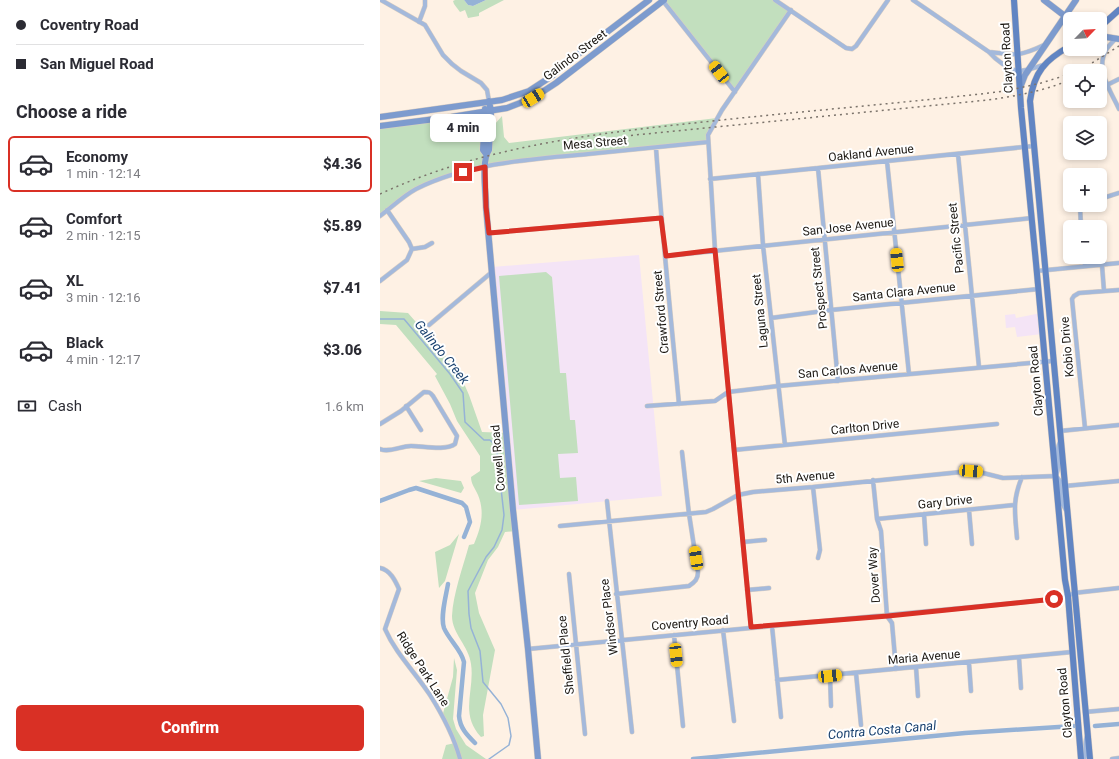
<!DOCTYPE html>
<meta charset="utf-8">
<style>
:root{--surface:#fff;--page:#f2f2f3;--text:#2b2b33;--muted:#7c7c81;--line:#e1e1e2;--accent:#d93025}
body{margin:0;font-family:Roboto,sans-serif;background:var(--page);color:var(--text);height:100vh;display:flex;flex-direction:column;font-size:15px;white-space:nowrap}
*{box-sizing:border-box;margin:0}
p{font-size:13px;color:var(--muted)}
.icon{flex:none;width:22px;height:22px;fill:none;stroke:currentColor;stroke-width:2;stroke-linecap:round;stroke-linejoin:round}
.map{position:relative;flex:1;overflow:hidden}
.drawer{display:flex;flex-direction:column;background:var(--surface);width:380px}
.drawer>*{flex:none}
.banner{display:grid;align-content:center;height:88px;padding:0 16px;background:var(--surface)}
.needle{width:26px;rotate:65deg}
.buttons{position:absolute;left:683px;top:12px;display:grid;gap:8px}
.buttons a{display:grid;place-items:center;width:44px;height:44px;border-radius:6px;background:var(--surface);box-shadow:0 2px 6px #0003;font-size:20px}
.end{position:absolute;width:18px;height:18px;margin:-9px;border:5px solid #d93025;background:#fff;box-shadow:0 0 0 2px #fff}
.from{border-radius:50%}
.bubble{position:absolute;height:28px;border-radius:6px;background:var(--surface);box-shadow:0 2px 6px #0003;font-size:13px;font-weight:800;line-height:28px;text-align:center}
.car{position:absolute;width:12px;height:24px;margin:-12px -6px;border-radius:5px;box-shadow:0 0 3px 1px #0007;background:linear-gradient(#f5c518 24%,#345 0 40%,#f5c518 0 76%,#345 0 86%,#f5c518 0)}
.banner b{display:flex;align-items:center;gap:14px;height:38px;font-size:15px}
.banner b+b{border-top:1px solid var(--line)}
.banner i{width:10px;height:10px;background:var(--text)}
ul{padding:0;list-style:none}
li{display:flex;align-items:center;gap:12px;height:56px;margin:0 8px 6px;padding:0 8px;border:2px solid transparent;border-radius:6px}
li div{flex:1}
li b{display:block;font-size:15px}
li em{font-style:normal;font-weight:800}
li.on{border-color:var(--accent)}
li>.icon{width:36px;height:36px;stroke-width:1.5}
h2{padding:0 16px;font-size:18px;line-height:48px}
.pay{display:flex;align-items:center;gap:10px;height:44px;padding:0 16px;font-size:15px}
.pay p{margin-inline-start:auto}
.button{display:flex;gap:8px;margin-top:auto;padding:8px 16px}
.button a{flex:1;height:46px;border-radius:6px;background:var(--accent);color:#fff;font-size:16px;font-weight:800;line-height:46px;text-align:center}
main{display:flex;flex:1;min-height:0}
.map>svg:first-child{display:block}
</style>
<main>
<section class="drawer">
<div class="banner">
<b><i class="from"></i>Coventry Road</b>
<b><i></i>San Miguel Road</b>
</div>
<h2>Choose a ride</h2>
<ul>
<li class="on"><svg class="icon" aria-label="car" viewBox="0 0 24 24"><path d="M5 17H2v-5l4-1 3-4h7l3 4 3 1v5h-3M9 17h6M6 11h13"/><circle cx="7" cy="17" r="2"/><circle cx="17" cy="17" r="2"/></svg><div><b>Economy</b><p>1 min · 12:14</p></div><em>$4.36</em></li>
<li><svg class="icon" aria-label="car" viewBox="0 0 24 24"><path d="M5 17H2v-5l4-1 3-4h7l3 4 3 1v5h-3M9 17h6M6 11h13"/><circle cx="7" cy="17" r="2"/><circle cx="17" cy="17" r="2"/></svg><div><b>Comfort</b><p>2 min · 12:15</p></div><em>$5.89</em></li>
<li><svg class="icon" aria-label="car" viewBox="0 0 24 24"><path d="M5 17H2v-5l4-1 3-4h7l3 4 3 1v5h-3M9 17h6M6 11h13"/><circle cx="7" cy="17" r="2"/><circle cx="17" cy="17" r="2"/></svg><div><b>XL</b><p>3 min · 12:16</p></div><em>$7.41</em></li>
<li><svg class="icon" aria-label="car" viewBox="0 0 24 24"><path d="M5 17H2v-5l4-1 3-4h7l3 4 3 1v5h-3M9 17h6M6 11h13"/><circle cx="7" cy="17" r="2"/><circle cx="17" cy="17" r="2"/></svg><div><b>Black</b><p>4 min · 12:17</p></div><em>$3.06</em></li>
</ul>
<div class="pay"><svg class="icon" aria-label="cash" viewBox="0 0 24 24"><path d="M3 7h18v10H3z"/><circle cx="12" cy="12" r="2"/></svg>Cash<p>1.6 km</p></div>
<div class="button"><a>Confirm</a></div>
</section>
<div class="map">
<svg width="739" height="759" viewBox="0 0 739 759">
<rect width="100%" height="100%" fill="#fef1e4"/>
<!-- education -->
<path fill="#f4e4f6" d="M259,255L282,496L133,510L112,267Z
M661,313L662,334L637,337L635,327L626,328L625,315L635,314L636,318Z"/>
<!-- green -->
<path fill="#c2dfbe" d="M75,0H84L88,5L93,6L106,0H124L99,13V16L88,18L85,10L80,12L74,4L73,1Z
M284,0H395L411,10L355,92Z
M104,111L106,154L114,125L122,116L124,137L129,143L337,118L328,135V142L131,161L70,176L37,189L0,216V126Z
M166,272L172,277L180,373H186L190,420H195L198,453L178,454L180,478L196,477L198,501L139,505L119,276Z
M0,311L28,313L78,370L89,395L102,432L127,433L136,531L125,532L118,547L108,560L95,593L99,613L115,650L103,715L104,736L101,737C79,713 95,691 91,664C89,646 72,634 72,616C73,594 83,567 89,545L94,544C101,528 105,512 98,495C95,488 91,484 91,477L100,471V456L77,421L70,404L55,376L57,374L16,325L0,324Z
M56,478L81,481L84,488L81,493L39,481Z
M79,534L65,581L59,588L55,552L70,545Z
M74,658L77,670L73,719L76,729L86,745L106,759H62L66,745L75,743L62,717L73,677Z"/>
<!-- water -->
<path fill="#95b2d6" d="M84,0H106L93,6L88,5Z"/>
<g fill="none" stroke-linecap="round" stroke-linejoin="round">
<!-- stream -->
<path stroke="#95b2d6" stroke-width="1.5" d="M0,319H24L70,374L83,393L85,422L104,440H110L115,445L117,453L124,515L122,530L114,547L106,557L88,591L89,614L91,628L100,651L103,682L121,704L128,718L131,736L129,745L109,759"/>
<!-- canal -->
<path stroke="#95b2d6" stroke-width="4.5" d="M0,501L29,490L36,488L82,503L86,507L90,522L84,537
M68,584C66,596 60,617 64,628C69,640 81,649 84,662L79,716C80,728 87,735 95,743
M715,726L739,724
M313,759L585,733L694,726"/>
<!-- street casing -->
<g stroke="#dacec2" stroke-width="5">
<path id="street" d="M1,0L45,25L63,55L72,64L81,71L101,83L107,90L109,101
M395,0L466,48L472,49L476,46L508,0
M533,0L609,52C616,60 628,69 638,71C647,71 656,67 664,65
M283,1L355,92
M39,22L45,6V0
M736,38C733,42 728,46 726,50C715,69 731,92 739,109
M609,52C635,55 639,57 664,45
M727,85L739,79
M276,148C282,233 291,318 299,404
M578,154L599,367
M507,161L529,374
M438,168L458,381
M378,174L383,245L405,445
M330,179L654,146
M720,199L739,193
M701,205L700,206L701,227
M0,216C12,207 23,196 36,189C88,163 151,159 208,154C248,150 288,146 328,142
M109,233L281,218
M32,249L45,247L52,243
M286,256L652,218
M704,257L705,266
M722,265L724,291
M657,271L739,263
M0,281L27,260L32,249L29,242L7,210
M391,318L451,310L659,289
M49,325L112,272
M26,406L41,430
M267,406L335,401L348,392L398,386L673,361
M0,424L21,411L44,392C49,392 50,392 53,396L77,436L75,444C66,451 43,446 31,446C21,446 9,453 0,449
M705,428L692,299L694,296L699,293L739,290
M680,431L739,425
M354,450L617,424
M676,475C682,463 674,454 680,442
M676,476L680,481L682,503L686,510
M493,480L497,519L501,531L507,616L512,623L516,669
M685,486L739,481
M433,487L440,550L438,558
M227,501L252,732
M589,510L592,544
M544,514L546,544
M497,519L634,505
M180,526L326,512L333,509L358,495L373,492L433,487L591,471L599,472L623,478L676,476
M637,538C635,513 632,501 642,477
M363,542L385,540
M0,568C10,570 15,580 19,589L5,629C16,654 35,672 50,695C62,714 74,737 80,759
M189,574L205,734
M367,590L389,588
M236,594L309,586C315,582 318,579 318,572L309,514L302,452
M392,626L401,717
M371,627L335,250L328,135L342,110L411,10
M343,630L354,721
M294,635L303,726
M148,649L666,600L688,596L694,593L739,588
M639,658L641,688
M589,663L591,691
M536,667L538,696
M476,673L481,725
M450,676L451,706
M397,680L692,652
M705,712L739,709
M704,759C707,752 704,744 707,736
M732,759L739,758"/>
</g>
<!-- secondary casing -->
<g stroke="#dacec2" stroke-width="7">
<path id="secondary" d="M664,0L690,20
M720,36L739,39
M640,88L645,75L696,0
M109,101L111,111L109,150C101,161 106,192 106,207L133,510L148,649L158,759
M105,109L103,150L106,154
M0,117L122,100L149,91L172,76L189,61L269,0
M0,126L71,117L127,108L153,98L176,83L284,0"/>
</g>
<!-- primary casing -->
<g stroke="#dacec2" stroke-width="7">
<path id="primary" d="M634,0L641,108L656,263L685,580L688,596L701,759
M720,27L739,10
M690,46C665,60 654,72 650,101L710,759"/>
</g>
<!-- street -->
<use href="#street" stroke="#a4b9db" stroke-width="4"/>
<!-- secondary -->
<use href="#secondary" stroke="#7d9bce" stroke-width="6"/>
<!-- primary -->
<use href="#primary" stroke="#6185c3" stroke-width="6"/>
<!-- rail -->
<path stroke="#7b736b" stroke-width="1.5" stroke-dasharray="2 4" stroke-linecap="butt" d="M696,71L712,63L739,46
M245,136L608,100C636,96 663,91 690,80
M0,194C104,146 211,134 323,122C424,111 525,103 626,91L661,83L690,74"/>
</g>
<g fill="none" stroke-linecap="round" stroke-linejoin="round">
<!-- route -->
<path stroke="#d93025" stroke-width="5" d="M83,172L105,167L106,207L109,233L281,218L286,256L335,250L371,627L508,616L674,599"/>
</g>
<g text-anchor="middle" dominant-baseline="central" stroke-width="4" stroke-linejoin="round" paint-order="stroke">
<!-- street labels -->
<g font-size="12" fill="#1b1712" stroke="#fff">
<text transform="translate(195 55) rotate(-37)">Galindo Street</text>
<text transform="translate(627 58) rotate(-93)">Clayton Road</text>
<text transform="translate(215 143) rotate(-5)">Mesa Street</text>
<text transform="translate(491 153) rotate(-6)">Oakland Avenue</text>
<text transform="translate(468 227) rotate(-6)">San Jose Avenue</text>
<text transform="translate(576 238) rotate(-96)">Pacific Street</text>
<text transform="translate(439 288) rotate(-96)">Prospect Street</text>
<text transform="translate(524 292) rotate(-6)">Santa Clara Avenue</text>
<text transform="translate(380 311) rotate(-96)">Laguna Street</text>
<text transform="translate(281 312) rotate(-95)">Crawford Street</text>
<text transform="translate(687 347) rotate(-95)">Kobio Drive</text>
<text transform="translate(468 370) rotate(-5)">San Carlos Avenue</text>
<text transform="translate(656 381) rotate(-95)">Clayton Road</text>
<text transform="translate(485 427) rotate(-6)">Carlton Drive</text>
<text transform="translate(118 458) rotate(-95)">Cowell Road</text>
<text transform="translate(425 477) rotate(-5)">5th Avenue</text>
<text transform="translate(565 502) rotate(-6)">Gary Drive</text>
<text transform="translate(494 575) rotate(-94)">Dover Way</text>
<text transform="translate(229 617) rotate(-97)">Windsor Place</text>
<text transform="translate(310 623) rotate(-5)">Coventry Road</text>
<text transform="translate(186 655) rotate(-96)">Sheffield Place</text>
<text transform="translate(544 657) rotate(-5)">Maria Avenue</text>
<text transform="translate(43 669) rotate(57)">Ridge Park Lane</text>
<text transform="translate(685 703) rotate(-95)">Clayton Road</text>
</g>
<!-- water labels -->
<g font-size="13" font-style="italic" fill="#19416f" stroke="#fff">
<text transform="translate(62 352) rotate(51)">Galindo Creek</text>
<text transform="translate(502 730) rotate(-5)">Contra Costa Canal</text>
</g>
</g>
</svg>
<div class="buttons">
<a><svg class="needle" viewBox="-14 -14 28 28"><path d="M0-13l5 13h-10z" fill="#e53935"/><path d="M0 13l5-13h-10z" fill="#7c7c81"/></svg></a>
<a><svg class="icon" aria-label="locate" viewBox="0 0 24 24"><circle cx="12" cy="12" r="6"/><path d="M12 2v4M12 18v4M2 12h4M18 12h4"/></svg></a>
<a><svg class="icon" aria-label="layers" viewBox="0 0 24 24"><path d="M12 4l9 5-9 5-9-5zM3 14l9 5 9-5"/></svg></a>
<a>+</a>
<a>−</a>
</div>
<i class="end from" style="left:674px;top:599px"></i>
<i class="end" style="left:83px;top:172px"></i>
<div class="bubble" style="left:50px;top:114px;width:66px">4 min</div>
<i class="car" style="left:339px;top:72px;rotate:322deg"></i>
<i class="car" style="left:153px;top:98px;rotate:58deg"></i>
<i class="car" style="left:517px;top:260px;rotate:354deg"></i>
<i class="car" style="left:591px;top:471px;rotate:94deg"></i>
<i class="car" style="left:316px;top:558px;rotate:351deg"></i>
<i class="car" style="left:296px;top:655px;rotate:174deg"></i>
<i class="car" style="left:450px;top:676px;rotate:84deg"></i>
</div>
</main>
